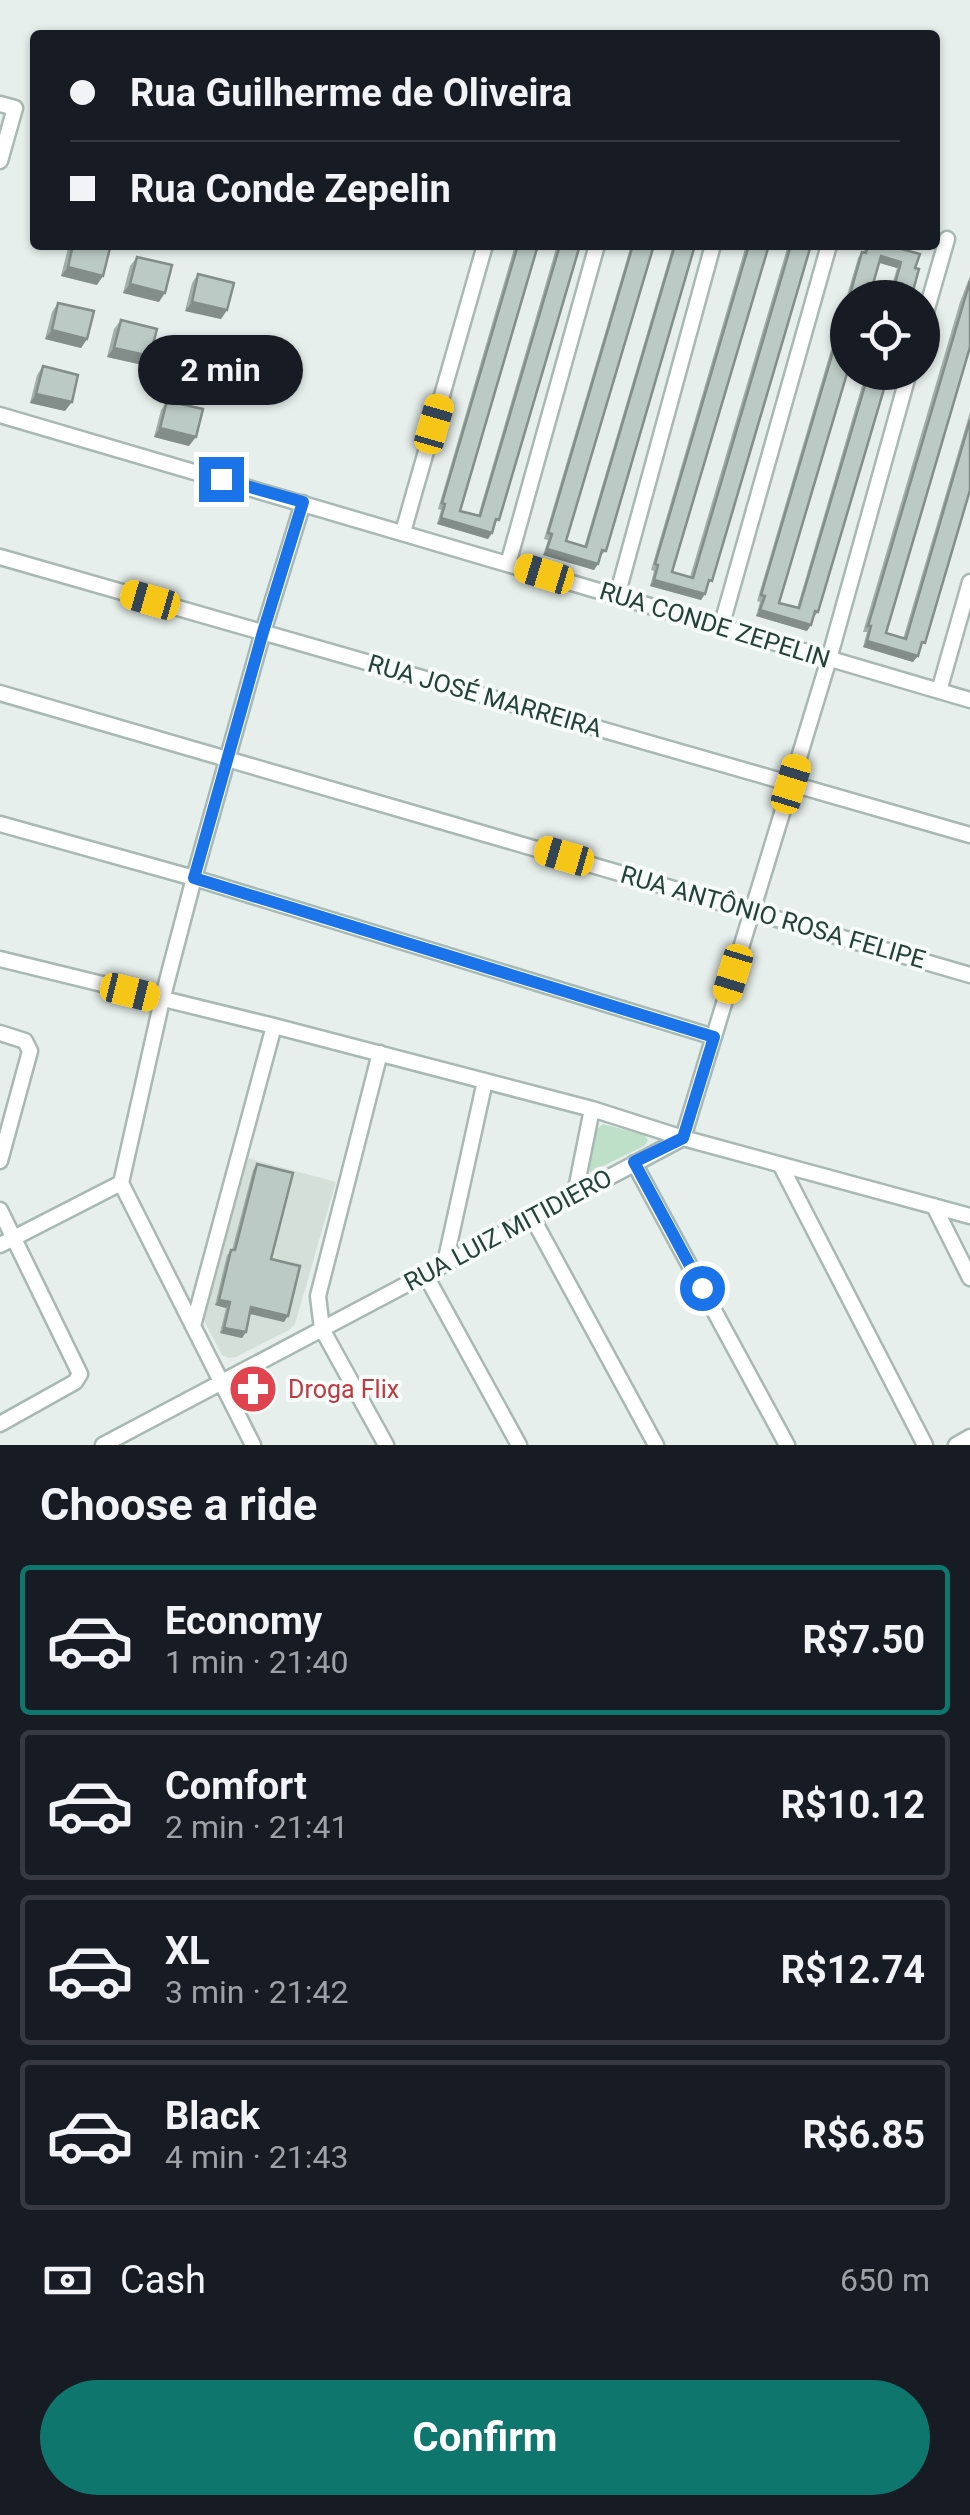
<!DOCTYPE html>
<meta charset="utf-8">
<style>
:root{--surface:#171b24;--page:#242831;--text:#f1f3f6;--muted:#9ea1a6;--line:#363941;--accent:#0f766e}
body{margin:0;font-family:Roboto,sans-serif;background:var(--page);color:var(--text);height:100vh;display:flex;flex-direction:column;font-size:38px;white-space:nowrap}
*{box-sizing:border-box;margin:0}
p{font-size:32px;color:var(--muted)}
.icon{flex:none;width:55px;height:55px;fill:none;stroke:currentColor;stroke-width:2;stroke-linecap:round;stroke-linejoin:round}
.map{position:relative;height:1445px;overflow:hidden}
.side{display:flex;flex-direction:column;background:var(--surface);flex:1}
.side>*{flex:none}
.hud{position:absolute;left:30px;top:30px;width:910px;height:220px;border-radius:10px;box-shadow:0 2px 8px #0004;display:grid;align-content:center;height:220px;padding:0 40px;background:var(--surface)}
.tools{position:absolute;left:830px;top:280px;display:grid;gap:20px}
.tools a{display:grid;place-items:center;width:110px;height:110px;border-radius:50%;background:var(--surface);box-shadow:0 2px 8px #0004;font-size:50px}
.end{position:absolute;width:45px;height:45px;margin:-22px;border:12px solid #1a73e8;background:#fff;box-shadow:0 0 0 5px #fff}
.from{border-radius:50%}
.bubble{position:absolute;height:70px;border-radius:35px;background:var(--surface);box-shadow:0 2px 8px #0004;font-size:32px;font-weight:700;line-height:70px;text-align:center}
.car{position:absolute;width:30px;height:60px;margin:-30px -15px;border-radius:12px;box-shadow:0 0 8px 2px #0007;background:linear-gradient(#f5c518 24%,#345 0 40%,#f5c518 0 76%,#345 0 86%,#f5c518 0)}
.hud b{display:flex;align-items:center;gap:35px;height:95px;font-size:38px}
.hud b+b{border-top:2px solid var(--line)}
.hud i{width:25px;height:25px;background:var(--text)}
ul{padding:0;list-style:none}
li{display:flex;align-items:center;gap:30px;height:150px;margin:0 20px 15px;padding:0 20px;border:5px solid var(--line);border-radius:10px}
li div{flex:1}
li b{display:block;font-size:38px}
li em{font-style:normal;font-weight:700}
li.current{border-color:var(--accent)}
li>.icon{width:90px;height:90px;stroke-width:1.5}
h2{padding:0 40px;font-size:45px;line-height:120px}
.pay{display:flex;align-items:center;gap:25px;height:110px;padding:0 40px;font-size:38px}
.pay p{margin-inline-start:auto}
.button{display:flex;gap:20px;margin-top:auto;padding:20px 40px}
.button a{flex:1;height:115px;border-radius:60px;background:var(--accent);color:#fff;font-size:40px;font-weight:700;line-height:115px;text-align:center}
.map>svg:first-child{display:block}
</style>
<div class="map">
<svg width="970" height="1445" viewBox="0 0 970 1445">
<rect width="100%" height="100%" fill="#e6efeb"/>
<!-- built -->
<path fill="#d4dfda" d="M248,1158L336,1182L295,1324L289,1330L236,1357L229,1358L222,1355L204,1321Z"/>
<!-- green -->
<path fill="#bfe0c8" d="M603,1124L645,1135L648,1141L644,1146L591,1172L586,1165L597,1129Z"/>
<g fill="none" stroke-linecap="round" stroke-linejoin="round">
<!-- minor casing -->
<g stroke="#a8b8b2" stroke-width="19">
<path id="minor" d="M0,104L15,108L0,161
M922,326L947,239
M0,415L970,700
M403,532L485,245
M0,557L970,835
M508,564L597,245
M617,596L713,245
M721,627L829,245
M939,691L970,582
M0,693L970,975
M0,824L194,878L714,1037
M0,959L274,1026L592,1109L683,1138L970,1216
M0,1033L25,1041L30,1051L0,1161
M380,1053L318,1296L322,1329L386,1445
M634,1163L787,1445
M781,1166L925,1445
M575,1194L592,1109
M934,1206L970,1278
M0,1210L80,1374L75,1382L0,1424
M532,1217L656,1445
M0,1245L121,1183
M445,1263L485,1081
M425,1274L519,1445
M193,1326L274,1026
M103,1445L683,1138L829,659L909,372
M253,1445L121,1183L162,1000L194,878L263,632L303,503
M956,1445L970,1437"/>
</g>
<!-- minor -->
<use href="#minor" stroke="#fff" stroke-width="14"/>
</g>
<!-- wall -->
<path fill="#a1aea9" d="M70,245H98L97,285L61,276L68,248Z
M515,245H538L460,511L478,516L557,245H580L495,526L488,539L437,524L441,510L438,509Z
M631,245H654L566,541L584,547L673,245H695L606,551L600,556L594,570L543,555L548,540L544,539Z
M746,245H769L672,572L690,577L788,245H811L708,587L701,600L650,586L654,571L651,570Z
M866,245H887L915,268L911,298H888L897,268L879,263L869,298H848V370L779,603L797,608L866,372H889L818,612L813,618L807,631L756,616L760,602L757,601L858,258L862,252H864Z
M137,257L159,302L123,293L130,266Z
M198,274L227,310L221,319L185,311L192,283Z
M970,276V347L886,633L903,639L970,412V490L921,649L913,662L863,647L867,632H863L960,302Z
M58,303L87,339L81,348L45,339L52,312Z
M121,320L143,365L107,357L114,329Z
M183,337L205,383L170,374L176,346Z
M43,366L65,411L30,403L37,375Z
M167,401L189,446L154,437L161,410Z
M257,1164L271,1259L284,1322L250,1314L246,1332L242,1338L220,1333L226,1308L215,1305L227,1255L232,1250L253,1170Z"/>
<!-- shaded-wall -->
<path fill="#838d89" d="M881,256L901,262L897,268L877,262Z
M68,267L103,276L97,285L61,276Z
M130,284L165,293L159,302L123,293Z
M192,302L227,310L221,319L185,311Z
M52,330L87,339L81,348L45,339Z
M114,348L150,356L143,365L107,357Z
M176,365L212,374L205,383L170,374Z
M36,394L72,402L65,411L30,403Z
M160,428L196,437L189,446L154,437Z
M441,518L492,533L488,539L437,524Z
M547,549L598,564L594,570L543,555Z
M654,580L705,594L701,600L650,586Z
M760,610L811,625L807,631L756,616Z
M867,641L918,656L913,662L863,647Z
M219,1300L230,1302L226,1308L215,1305Z
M251,1307L288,1316L284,1322L247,1313Z
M224,1328L246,1332L242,1338L220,1333Z"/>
<!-- building -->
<path fill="#bbcac4" stroke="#838d89" stroke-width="2.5" d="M73,245H98L110,248L103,276L68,267Z
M518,245H538L460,511L480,516L560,245H580L499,520L496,519L492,533L441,518L445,504L442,503Z
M633,245H654L566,541L586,547L675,245H695L606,551L602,550L598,564L547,549L552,534L548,533Z
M749,245H769L672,572L693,578L791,245H811L712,581L709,580L705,594L654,580L658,565L655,564Z
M868,245H887L920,254L915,268L919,269L911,298H891L901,262L881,256L869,298H849L862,252L866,253Z
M137,257L172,265L165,293L130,284Z
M198,274L234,283L227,310L192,302Z
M970,281V347L886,633L906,639L970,420V490L925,643L922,642L918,656L867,641L871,626H868Z
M848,301V370L779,603L799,608L869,372H889L818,612L815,611L811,625L760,610L765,596L761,595Z
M58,303L94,311L87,339L52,330Z
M121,320L157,329L150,356L114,348Z
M183,337L218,346L212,374L176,365Z
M43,366L78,375L72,402L36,394Z
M167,401L203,409L196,437L160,428Z
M257,1164L293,1173L271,1259L300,1266L288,1316L251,1307L246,1332L224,1328L230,1302L219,1300L231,1250H235Z"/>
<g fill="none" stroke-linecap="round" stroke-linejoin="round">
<!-- route -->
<path stroke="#1a73e8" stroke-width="12" d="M221,479L303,502L263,632L194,878L714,1037L683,1138L634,1162L702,1288"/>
</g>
<!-- icons -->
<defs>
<g id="pharmacy-disc" transform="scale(2.5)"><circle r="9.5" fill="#e0444e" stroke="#f7fbf9"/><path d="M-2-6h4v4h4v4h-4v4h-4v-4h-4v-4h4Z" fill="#fff"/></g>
</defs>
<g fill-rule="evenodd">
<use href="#pharmacy-disc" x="253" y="1389"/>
</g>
<g text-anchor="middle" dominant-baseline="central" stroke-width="8" stroke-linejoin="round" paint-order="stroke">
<!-- street labels -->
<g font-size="25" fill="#24423a" stroke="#f7fbf9">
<text transform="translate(715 625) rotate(17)">RUA CONDE ZEPELIN</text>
<text transform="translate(485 696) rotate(16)">RUA JOSÉ MARREIRA</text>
<text transform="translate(773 917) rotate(16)">RUA ANTÔNIO ROSA FELIPE</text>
<text transform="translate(508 1230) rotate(-28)">RUA LUIZ MITIDIERO</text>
</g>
<!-- health labels -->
<g font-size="25" fill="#be3a42" stroke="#f7fbf9" text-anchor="start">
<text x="288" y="1389">Droga Flix</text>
</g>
</g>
</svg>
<div class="tools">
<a><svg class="icon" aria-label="locate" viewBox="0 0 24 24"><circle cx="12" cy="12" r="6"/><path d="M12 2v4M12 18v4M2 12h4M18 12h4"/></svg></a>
</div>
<i class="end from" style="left:702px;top:1288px"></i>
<i class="end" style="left:221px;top:479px"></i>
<div class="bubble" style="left:138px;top:335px;width:165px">2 min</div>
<i class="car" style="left:434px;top:424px;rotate:16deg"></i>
<i class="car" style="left:544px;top:574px;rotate:287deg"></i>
<i class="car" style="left:150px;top:600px;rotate:286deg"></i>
<i class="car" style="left:791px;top:784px;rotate:17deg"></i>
<i class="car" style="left:564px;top:856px;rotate:286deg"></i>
<i class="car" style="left:733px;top:974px;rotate:197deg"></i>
<i class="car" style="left:130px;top:992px;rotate:104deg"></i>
<div class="hud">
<b><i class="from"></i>Rua Guilherme de Oliveira</b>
<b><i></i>Rua Conde Zepelin</b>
</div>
</div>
<section class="side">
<h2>Choose a ride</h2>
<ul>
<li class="current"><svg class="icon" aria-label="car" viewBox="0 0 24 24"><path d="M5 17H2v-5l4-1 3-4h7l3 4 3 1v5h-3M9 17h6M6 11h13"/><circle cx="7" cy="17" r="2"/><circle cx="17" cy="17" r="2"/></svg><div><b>Economy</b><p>1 min · 21:40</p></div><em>R$7.50</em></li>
<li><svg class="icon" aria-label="car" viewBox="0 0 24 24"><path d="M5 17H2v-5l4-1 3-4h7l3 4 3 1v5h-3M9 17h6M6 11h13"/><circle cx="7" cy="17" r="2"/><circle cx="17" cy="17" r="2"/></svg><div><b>Comfort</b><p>2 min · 21:41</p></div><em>R$10.12</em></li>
<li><svg class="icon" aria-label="car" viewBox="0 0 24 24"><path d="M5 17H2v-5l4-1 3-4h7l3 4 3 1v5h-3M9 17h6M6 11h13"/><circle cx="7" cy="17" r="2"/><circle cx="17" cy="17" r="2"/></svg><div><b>XL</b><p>3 min · 21:42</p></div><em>R$12.74</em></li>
<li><svg class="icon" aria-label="car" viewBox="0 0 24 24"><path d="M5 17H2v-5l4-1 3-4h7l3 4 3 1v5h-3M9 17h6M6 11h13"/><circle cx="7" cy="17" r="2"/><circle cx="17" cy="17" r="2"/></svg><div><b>Black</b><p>4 min · 21:43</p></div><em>R$6.85</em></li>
</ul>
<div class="pay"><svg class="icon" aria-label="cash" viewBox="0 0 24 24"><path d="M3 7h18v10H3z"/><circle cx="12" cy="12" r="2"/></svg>Cash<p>650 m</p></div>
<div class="button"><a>Confirm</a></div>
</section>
